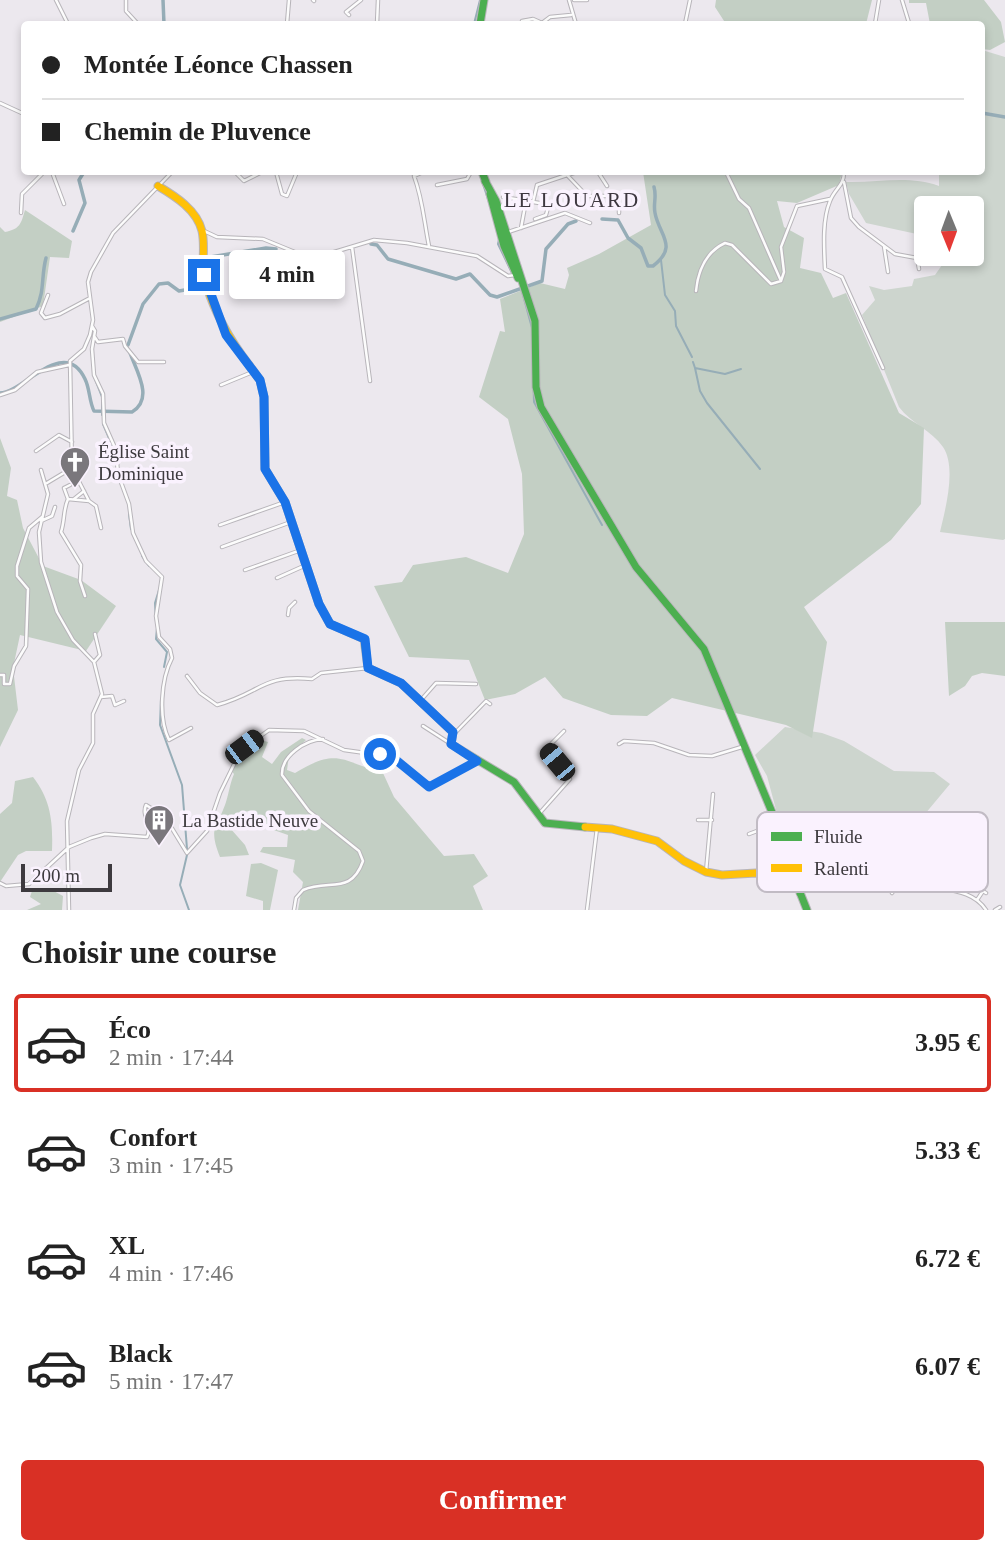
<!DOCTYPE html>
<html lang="fr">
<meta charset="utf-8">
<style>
:root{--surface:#fff;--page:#f2f2f2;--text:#222;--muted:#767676;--line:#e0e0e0;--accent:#d93025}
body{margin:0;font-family:"Times New Roman",serif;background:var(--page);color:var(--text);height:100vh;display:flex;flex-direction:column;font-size:26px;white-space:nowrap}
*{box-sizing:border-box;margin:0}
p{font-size:23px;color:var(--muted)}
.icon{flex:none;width:38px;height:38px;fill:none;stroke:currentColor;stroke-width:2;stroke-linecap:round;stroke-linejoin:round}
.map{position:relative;height:910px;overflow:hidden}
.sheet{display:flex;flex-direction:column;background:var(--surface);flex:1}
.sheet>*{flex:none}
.top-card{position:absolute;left:21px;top:21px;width:964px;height:154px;border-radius:7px;box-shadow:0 4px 10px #0003;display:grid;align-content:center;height:154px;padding:0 21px;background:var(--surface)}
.needle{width:46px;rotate:179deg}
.controls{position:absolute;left:914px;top:196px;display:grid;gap:14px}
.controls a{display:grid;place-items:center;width:70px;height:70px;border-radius:7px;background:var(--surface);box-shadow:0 4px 10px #0003;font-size:35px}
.scale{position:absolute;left:21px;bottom:18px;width:91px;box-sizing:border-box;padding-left:7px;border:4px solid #3d3a3e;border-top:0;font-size:19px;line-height:24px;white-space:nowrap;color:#3d3a3e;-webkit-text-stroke:5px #faf2fe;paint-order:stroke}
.end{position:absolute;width:32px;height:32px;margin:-16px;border:9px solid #1a73e8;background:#fff;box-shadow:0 0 0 4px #fff}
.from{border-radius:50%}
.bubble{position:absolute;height:49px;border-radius:7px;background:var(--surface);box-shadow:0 4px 10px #0003;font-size:23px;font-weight:700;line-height:49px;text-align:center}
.car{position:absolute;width:21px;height:42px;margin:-21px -10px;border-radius:9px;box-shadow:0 0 5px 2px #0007;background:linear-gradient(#222 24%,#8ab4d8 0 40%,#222 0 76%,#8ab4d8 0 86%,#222 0)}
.top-card b{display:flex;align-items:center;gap:24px;height:66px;font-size:26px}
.top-card b+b{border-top:2px solid var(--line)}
.top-card i{width:18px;height:18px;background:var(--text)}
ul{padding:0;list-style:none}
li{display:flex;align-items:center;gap:21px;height:98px;margin:0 14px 10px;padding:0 7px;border:4px solid transparent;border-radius:7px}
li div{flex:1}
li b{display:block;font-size:26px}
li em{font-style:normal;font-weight:700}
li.active{border-color:var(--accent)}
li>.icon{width:63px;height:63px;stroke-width:1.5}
h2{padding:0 21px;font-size:32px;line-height:84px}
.primary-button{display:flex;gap:14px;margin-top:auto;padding:14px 21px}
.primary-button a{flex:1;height:80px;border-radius:7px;background:var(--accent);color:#fff;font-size:28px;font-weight:700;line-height:80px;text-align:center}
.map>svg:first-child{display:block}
</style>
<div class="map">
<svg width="1005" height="910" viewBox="0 0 1005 910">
<rect width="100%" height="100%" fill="#ece8ee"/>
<!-- green -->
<path fill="#cdd5ce" d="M982,50L1005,57V539L1003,540L940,532C945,510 957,468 943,447C932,431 911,423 899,407L862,315L875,300L869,286L884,290L912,286L914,279L935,275L942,265H951L962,259L960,254H971V208H926V236L866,223L849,194L846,182C879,183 908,175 939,186V172H982Z
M785,727L822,733L844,741L894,771L934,772L950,784L864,887L856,879L847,889L782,832L767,776L755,755Z"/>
<!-- forest -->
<path fill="#c3cfc4" d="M716,0H872L866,24H726L715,7Z
M909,0H984L1001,22L1005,42L990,50L982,49V24H930L926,3H909Z
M643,172H842L839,185L797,203L777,201L784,227L804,238L800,268L821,273L833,298L846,293L899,413L924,428L921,504L891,540L804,607L827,642L812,738L786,725L672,698L647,716L611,715L563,698L545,677L515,694L485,700L469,660L409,657L374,586L402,582L413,565L466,557L508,573L524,534L522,474L508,419L479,397L500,331L505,332L500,299L540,283L565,289L569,275L567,268L599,254L651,225Z
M25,210L72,241L69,258L50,257L43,306L0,322V227L5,232C20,229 21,224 25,210Z
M0,438L11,468L7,496L17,500L23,528L43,566L81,580L116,606L86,651L20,635L13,668L18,710L0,747Z
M945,622H1005V676L982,673L972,676L965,686L949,696Z
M253,738L268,742L262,757L272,764L281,752L302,738L306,740L289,756L287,770L295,773C338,747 341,761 383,773L394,797L444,856L474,854L488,876L473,886L483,910H298L303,882L293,872L295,860L260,852L263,847H287L288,835L268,828L249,811L238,813L230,828L245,845L249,855L220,857C208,827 217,829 226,802C229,793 230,783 234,774L230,769L236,756Z
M33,777C51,800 53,822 52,851H26L18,855L0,882V814L12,803L15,781Z
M261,863L278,870L270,910H263V901L246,896L251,864Z
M37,888L50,889L63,896L62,910H27L41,904L30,897L32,891Z"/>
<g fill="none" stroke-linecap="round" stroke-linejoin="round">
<!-- stream -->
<path stroke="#96adb7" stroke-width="2" d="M474,24L480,0
M479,172L491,208
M500,235L498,244L512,273
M661,260L665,295L675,311L676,326L692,357
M522,291L532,328L534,402L602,525
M693,362L695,368L725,374L741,369
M695,368L700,391L707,403L760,469
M93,374L102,397V415
M103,424L114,450L121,485
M129,514L131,529
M142,556L149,566
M156,622L155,603L159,590
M157,628L156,639L167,652L164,667
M161,699L160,725L182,785L187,849
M187,855L180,885L189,910"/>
<!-- canal -->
<path stroke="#96adb7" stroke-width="3.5" d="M163,0L164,24
M982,113L1005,117
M602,219L618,220L628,238L641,248L648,266H653C679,246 659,235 655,213C653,203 657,197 654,187
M73,231L85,203L79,180L84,172
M371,244L377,245L388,259L456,279L470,274L490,295L497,297L542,281L546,249L568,224L576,221
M0,319L36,309C45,291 41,276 46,258
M128,345L143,304L159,284L168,283L179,291L196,288L194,266L198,259L266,248L276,249
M0,393C23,393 64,335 85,379C90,389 89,401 94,411L132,412C154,399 137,372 130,353"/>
<!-- street casing -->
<g stroke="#b8b5ba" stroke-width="4.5">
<path id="street" d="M56,0L68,24
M126,0V11L138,24
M313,0L314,1
M569,0L576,24
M574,0H587
M902,0L909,23
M349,15L346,12L361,0
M522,21L533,19L542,23L550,17L571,15
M287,24L289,0
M377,24L378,0
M685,24L690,0
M875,24L879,0
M0,103L24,114
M52,172L64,204
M235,172L244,181L262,172
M276,172L282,194L287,196L297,172
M423,172L414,176C423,200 424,222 429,246
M598,172L607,186
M726,172L739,199L749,208L781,281
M844,172C844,186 835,188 830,201C822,220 824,248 825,269L842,277L883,368
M567,175L577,172
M844,182L851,218L859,227L895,254L917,258L919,269
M437,185L467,179L471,172
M503,197L533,202L537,185L567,175L587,196H611L619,204V213
M533,202L558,206
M21,213L22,194L44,172
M535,219L546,215L549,204
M521,228L526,201
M202,230L217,237L263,239L302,255L331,253L374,240L407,243L477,256L508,276L515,275
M508,232L565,213L590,223
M884,246L888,272
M352,247L370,381
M781,281L784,272L781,247L797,206L830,199
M696,291C698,271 706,252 725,243L732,245L771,284L781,281
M48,295L41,313L45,318L60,314L90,298
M92,326L95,331L92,349L94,375L103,394L104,423L116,450L118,474L129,504L133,533L146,561L162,577L156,616L159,637L170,649L172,658C161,679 158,718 169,740L191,728
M94,336L98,342L123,339L125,346L138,362H164
M221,385L255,371
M0,395L15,390L37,372L69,365
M36,451L59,435L72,442
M41,470L48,494L39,532L41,562L57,612L73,640L94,662L102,694L93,714V743L79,770L67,821L69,910
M47,483L72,468
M68,499L64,488L70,485
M74,499L84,491
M41,521L52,516L55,507
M220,525L285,502
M101,528L96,506L89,501L72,468L70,361L84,349L90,335L93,320L88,282L91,272L113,233L172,172
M222,547L291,522
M245,570L301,550
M277,578L306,565
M85,596L80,581L81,565L61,532C65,520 63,510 68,499L89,501
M288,615L289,608L295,602
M94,662L100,655L95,634
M0,675H4V684H10L14,666L26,646L28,589L17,576V566L29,528L42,517
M187,676L200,693L217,705C260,694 261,674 312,679L321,673L368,668
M101,697L112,696L115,705L124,701
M421,700L436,683L476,684
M423,726L451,744
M453,735L486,701L490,704
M619,744L624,741L654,743L689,755L712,756L745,746
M538,815L570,779L547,748L564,731
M698,820H712
M749,834L776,824
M706,872L713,794
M0,883L6,886L29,884L69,847L91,838L105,834L147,837C153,826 141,816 146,805L165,817L187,853L207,831L220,793L241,750L269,730L304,731L344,750L387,756L429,787L477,761
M980,889L986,893
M892,893L905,876C928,893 969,883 986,910
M977,900L983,891
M294,910L296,898L303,890C330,879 351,895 363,861L359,851L309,811L282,775C281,756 305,740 323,739
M587,910L597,828
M995,910L1000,907"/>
</g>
<!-- fast casing -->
<g stroke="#b8b5ba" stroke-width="9">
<path id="fast" d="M480,24L484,0
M482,172L486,182
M485,181L496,201L535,321L536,387L541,407L636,567L704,649L794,865
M490,194L504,246L518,278
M249,365L260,380L264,397L265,469L285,502L319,604L330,624L364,639L368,668L401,683L453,732L451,744L514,782L545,823L585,827
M800,893L801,870L791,866L786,870V876L797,885L807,910"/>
</g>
<!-- slow casing -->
<g stroke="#b8b5ba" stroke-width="9">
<path id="slow" d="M158,186C175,196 197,210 202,231C206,248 200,267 206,284C215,314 230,340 249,365
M585,827L612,829L657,841L684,861L706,872L722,875L756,873L787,878"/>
</g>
<!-- street -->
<use href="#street" stroke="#fcfcfc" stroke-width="2.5"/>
<!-- fast -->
<use href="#fast" stroke="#4caf50" stroke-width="7"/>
<!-- slow -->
<use href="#slow" stroke="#ffc107" stroke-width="7"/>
</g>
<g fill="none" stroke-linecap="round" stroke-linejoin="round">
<!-- route -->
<path stroke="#1a73e8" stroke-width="9" d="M204,275L226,335L260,380L264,397L265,469L285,502L319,604L330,624L365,639L368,668L401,683L453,732L451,744L477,761L429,787L396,760L380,754"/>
</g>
<!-- icons -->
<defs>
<g id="church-pin" transform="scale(1.575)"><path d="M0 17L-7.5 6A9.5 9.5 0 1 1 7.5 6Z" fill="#7a777c" stroke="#faf2fe"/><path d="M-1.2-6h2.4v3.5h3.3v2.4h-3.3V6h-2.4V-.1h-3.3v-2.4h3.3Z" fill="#fff"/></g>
<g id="building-pin" transform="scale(1.575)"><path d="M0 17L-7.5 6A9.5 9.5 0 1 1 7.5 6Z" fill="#7a777c" stroke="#faf2fe"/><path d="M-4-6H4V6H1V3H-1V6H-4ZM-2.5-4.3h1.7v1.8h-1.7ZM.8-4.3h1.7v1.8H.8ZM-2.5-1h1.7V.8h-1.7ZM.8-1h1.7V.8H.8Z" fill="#fff"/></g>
</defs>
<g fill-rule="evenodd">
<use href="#church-pin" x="75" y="462"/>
<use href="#building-pin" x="159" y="820"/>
</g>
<g text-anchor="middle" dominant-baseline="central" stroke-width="7" stroke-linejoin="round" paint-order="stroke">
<!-- poi labels -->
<g font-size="19" fill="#3d3a3e" stroke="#faf2fe" text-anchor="start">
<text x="98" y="451">Église Saint<tspan x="98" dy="22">Dominique</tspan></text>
<text x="182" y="820">La Bastide Neuve</text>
</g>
<!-- neighbourhood labels -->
<g font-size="21" letter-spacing="2" fill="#3e3840" stroke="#faf2fe">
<text x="572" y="200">LE LOUARD</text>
</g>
</g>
<!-- legend -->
<rect x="757" y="812" width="231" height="80" rx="10" fill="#faf2fe" stroke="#c1bbc4" stroke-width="2"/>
<rect x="771" y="832" width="31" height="9" fill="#4caf50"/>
<rect x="771" y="864" width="31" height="8" fill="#ffc107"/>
<g font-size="19" fill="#3d3a3e">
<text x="814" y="843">Fluide</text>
<text x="814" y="875">Ralenti</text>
</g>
</svg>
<div class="controls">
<a><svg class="needle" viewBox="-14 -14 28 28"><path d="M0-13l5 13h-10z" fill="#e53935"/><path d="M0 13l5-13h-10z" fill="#767676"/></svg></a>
</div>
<div class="scale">200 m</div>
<i class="end from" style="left:380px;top:754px"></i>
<i class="end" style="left:204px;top:275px"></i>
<div class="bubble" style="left:229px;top:250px;width:116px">4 min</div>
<i class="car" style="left:244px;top:747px;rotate:53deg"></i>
<i class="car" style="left:557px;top:762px;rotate:320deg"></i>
<div class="top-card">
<b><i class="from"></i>Montée Léonce Chassen</b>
<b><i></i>Chemin de Pluvence</b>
</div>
</div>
<section class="sheet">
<h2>Choisir une course</h2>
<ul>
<li class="active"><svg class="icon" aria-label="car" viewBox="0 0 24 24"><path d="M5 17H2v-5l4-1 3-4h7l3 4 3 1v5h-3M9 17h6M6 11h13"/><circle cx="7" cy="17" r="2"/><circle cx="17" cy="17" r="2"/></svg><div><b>Éco</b><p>2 min · 17:44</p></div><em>3.95 €</em></li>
<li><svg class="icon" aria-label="car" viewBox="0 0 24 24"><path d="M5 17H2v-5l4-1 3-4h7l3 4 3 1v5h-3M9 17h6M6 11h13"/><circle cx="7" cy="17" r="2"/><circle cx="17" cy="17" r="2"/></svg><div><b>Confort</b><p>3 min · 17:45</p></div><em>5.33 €</em></li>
<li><svg class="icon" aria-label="car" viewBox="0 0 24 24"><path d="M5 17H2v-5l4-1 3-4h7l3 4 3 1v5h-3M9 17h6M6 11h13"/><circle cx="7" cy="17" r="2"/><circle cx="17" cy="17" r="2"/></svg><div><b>XL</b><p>4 min · 17:46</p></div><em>6.72 €</em></li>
<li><svg class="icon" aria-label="car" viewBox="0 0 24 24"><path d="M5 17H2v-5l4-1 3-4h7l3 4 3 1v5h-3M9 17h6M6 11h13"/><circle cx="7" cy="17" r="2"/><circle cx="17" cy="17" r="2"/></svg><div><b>Black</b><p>5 min · 17:47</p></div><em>6.07 €</em></li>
</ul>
<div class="primary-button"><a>Confirmer</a></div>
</section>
